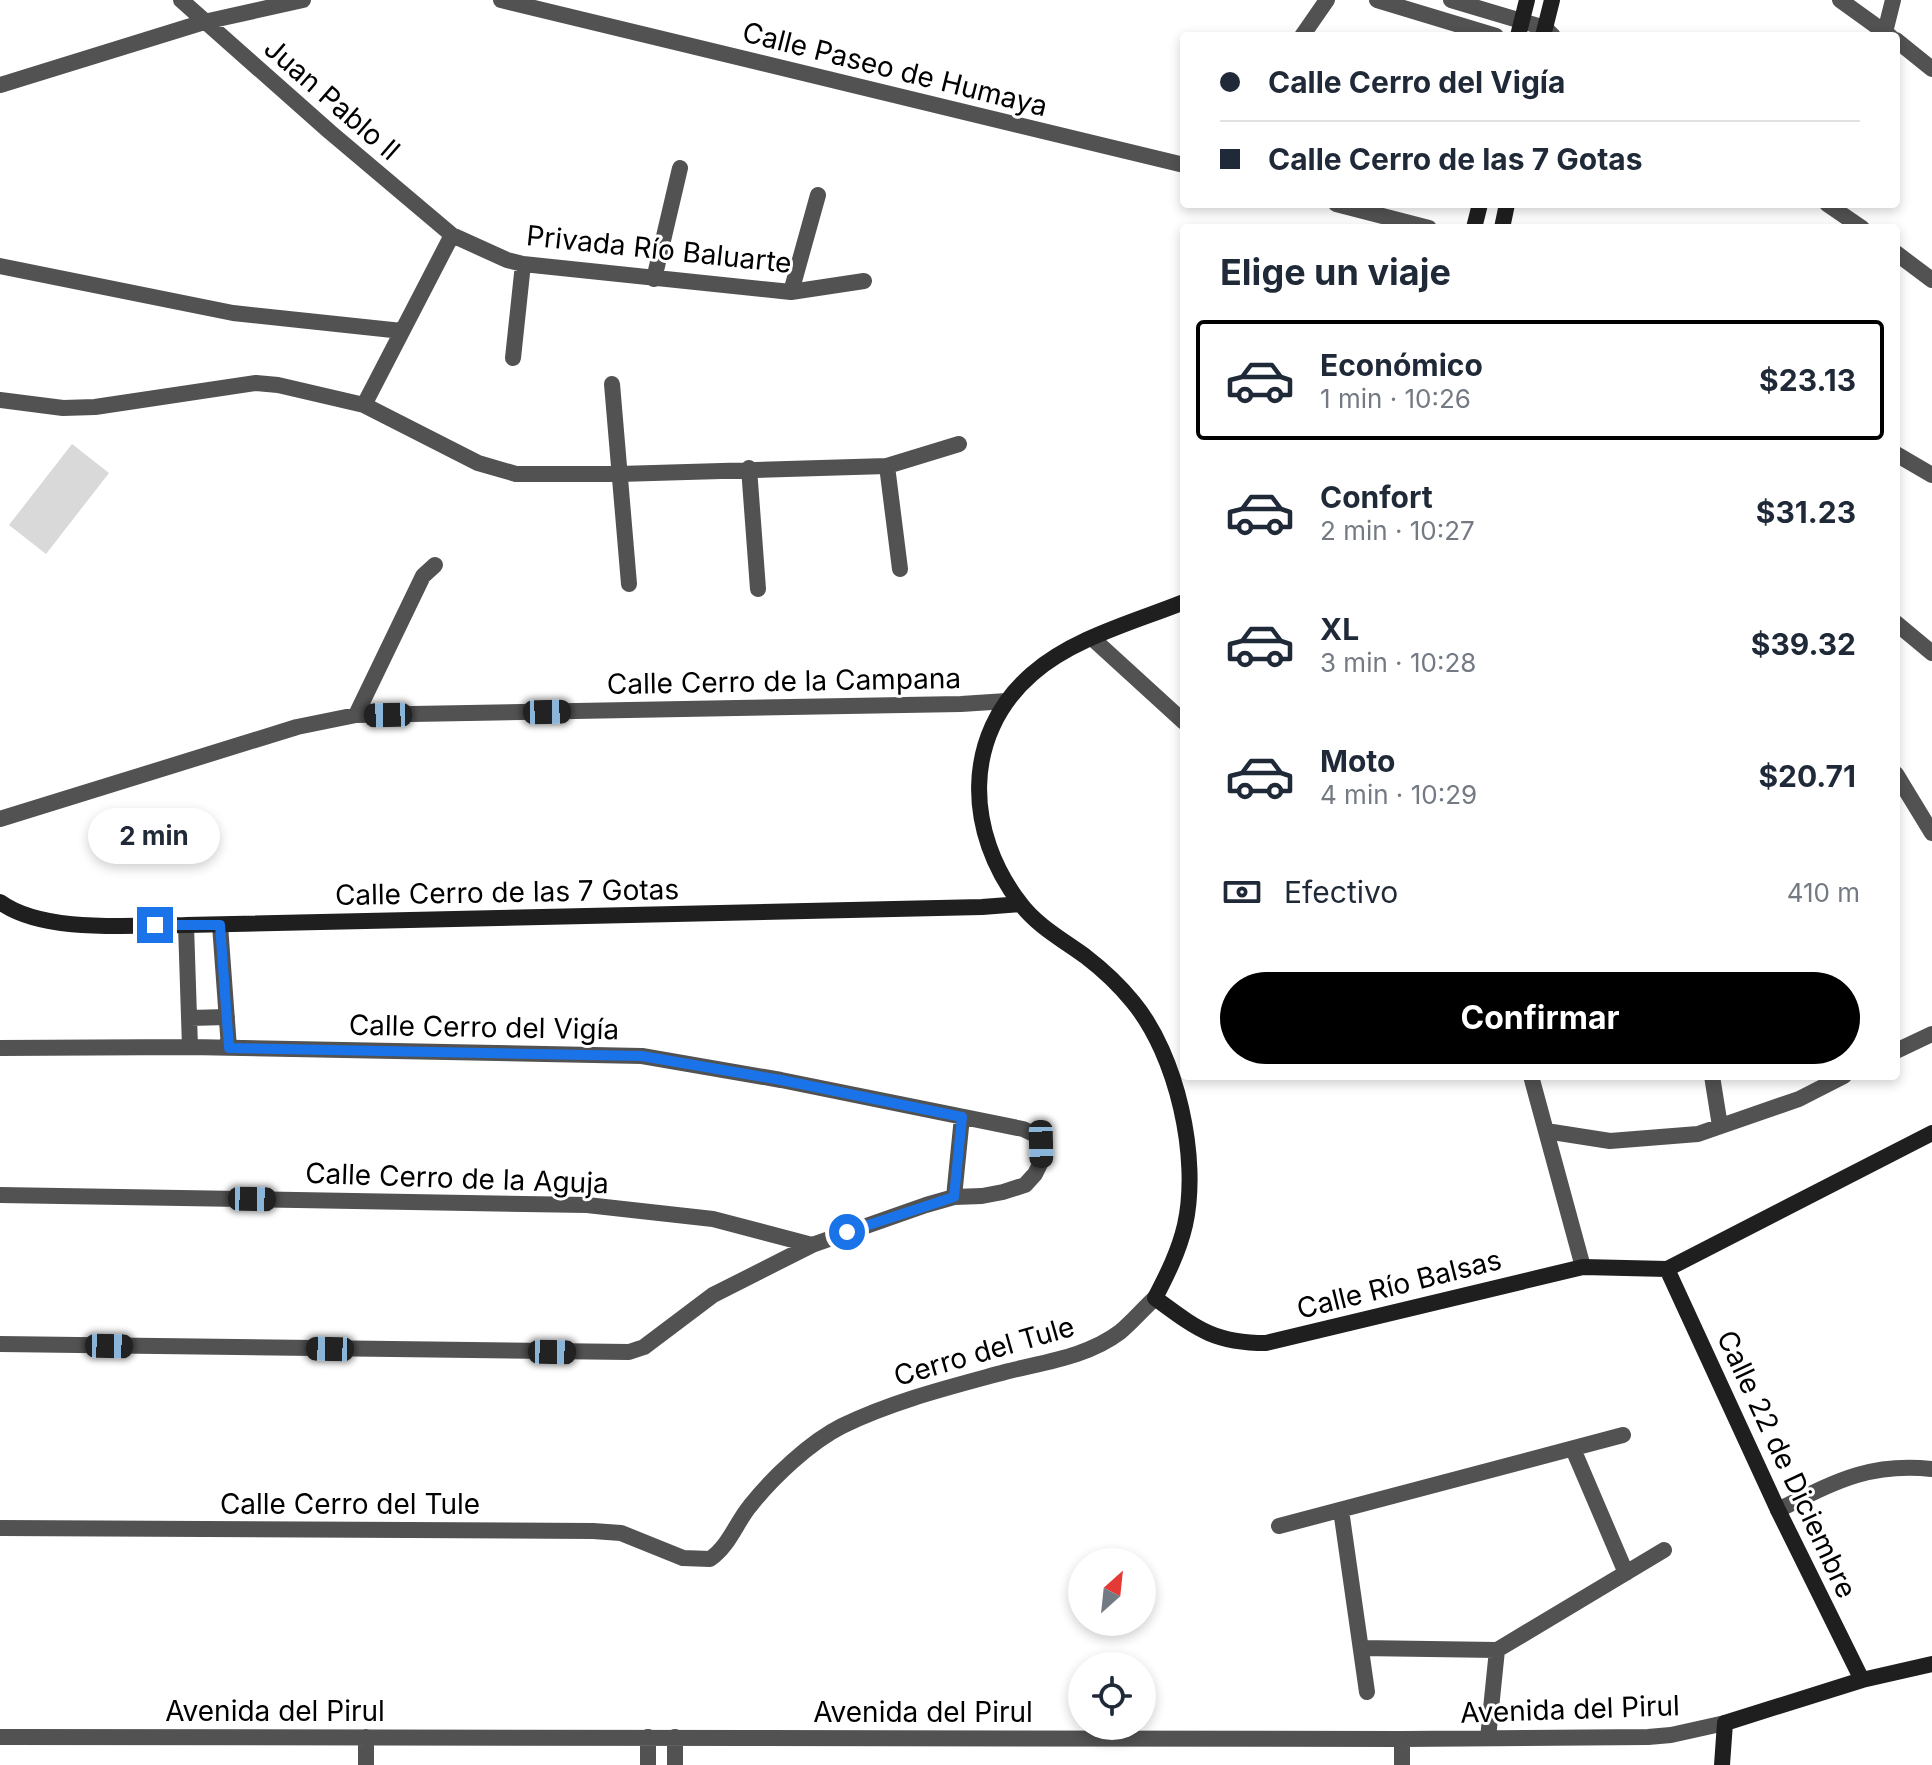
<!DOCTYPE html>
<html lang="es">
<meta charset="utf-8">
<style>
:root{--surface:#fff;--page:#f6f6f7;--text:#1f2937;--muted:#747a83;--line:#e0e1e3;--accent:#000}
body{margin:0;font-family:Inter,sans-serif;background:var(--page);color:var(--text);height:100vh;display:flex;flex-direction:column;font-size:30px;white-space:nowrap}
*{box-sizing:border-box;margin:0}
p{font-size:26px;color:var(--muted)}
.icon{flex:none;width:44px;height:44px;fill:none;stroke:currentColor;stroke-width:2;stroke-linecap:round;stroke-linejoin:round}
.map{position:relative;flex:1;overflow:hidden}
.sheet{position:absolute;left:1180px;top:224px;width:720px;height:856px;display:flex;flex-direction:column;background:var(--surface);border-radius:8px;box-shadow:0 4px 12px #0003}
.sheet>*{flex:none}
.guide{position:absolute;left:1180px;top:32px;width:720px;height:176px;border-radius:8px;box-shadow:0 4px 12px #0003;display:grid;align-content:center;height:176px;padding:0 40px;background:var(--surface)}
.needle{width:52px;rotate:27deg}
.controls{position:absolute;left:1068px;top:1548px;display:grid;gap:16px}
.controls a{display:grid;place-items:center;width:88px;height:88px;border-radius:50%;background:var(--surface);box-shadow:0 4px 12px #0003;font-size:40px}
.end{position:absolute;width:36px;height:36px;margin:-18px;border:10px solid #1a73e8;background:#fff;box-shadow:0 0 0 4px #fff}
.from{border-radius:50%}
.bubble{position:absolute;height:56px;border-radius:28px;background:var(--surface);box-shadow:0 4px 12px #0003;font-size:26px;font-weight:700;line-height:56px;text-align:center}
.car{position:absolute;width:24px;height:48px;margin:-24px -12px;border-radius:10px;box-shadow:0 0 6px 2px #0007;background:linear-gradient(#222 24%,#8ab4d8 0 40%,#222 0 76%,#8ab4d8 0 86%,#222 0)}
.guide b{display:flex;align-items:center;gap:28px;height:76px;font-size:30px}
.guide b+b{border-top:2px solid var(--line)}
.guide i{width:20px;height:20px;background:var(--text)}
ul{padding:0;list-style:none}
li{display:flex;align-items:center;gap:24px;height:120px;margin:0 16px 12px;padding:0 24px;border:4px solid transparent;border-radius:8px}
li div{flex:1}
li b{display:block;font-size:30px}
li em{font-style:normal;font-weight:700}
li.current{border-color:var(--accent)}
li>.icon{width:72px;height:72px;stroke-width:1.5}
h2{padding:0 40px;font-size:36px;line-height:96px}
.pay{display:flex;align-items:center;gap:20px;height:88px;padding:0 40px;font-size:30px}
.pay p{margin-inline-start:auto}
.action{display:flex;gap:16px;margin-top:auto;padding:16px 40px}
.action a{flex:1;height:92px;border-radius:48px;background:var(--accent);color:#fff;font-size:32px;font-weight:700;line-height:92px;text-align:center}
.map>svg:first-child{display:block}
</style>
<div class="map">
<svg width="1932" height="1765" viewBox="0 0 1932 1765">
<rect width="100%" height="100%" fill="#fff"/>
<!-- green -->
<path fill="#d9d9d9" d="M72,444L109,473L46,554L9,525Z"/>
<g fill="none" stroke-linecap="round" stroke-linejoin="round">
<!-- street -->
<path stroke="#525252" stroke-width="16" d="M181,0L330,132L452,235L507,260L523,264L791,292L864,281
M501,0L1184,165
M1377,0L1496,36
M1451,0L1545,28L1553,36
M1840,0L1890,36
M1302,36L1327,0
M1884,36L1893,0
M1896,40L1932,69
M0,85L204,22L303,0
M1336,204L1429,228
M1827,204L1862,228
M1896,253L1932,280
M0,266L233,313L402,331
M654,279L680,168
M791,292L818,195
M513,358L523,264
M612,384L629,584
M0,400L63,408L95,407L256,383L278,385L364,405L478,463L516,474H619L887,466L959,444
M364,405L452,235
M1896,454L1932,475
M887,466L900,569
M749,468L758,589
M1896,623L1932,653
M1092,638L1184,722
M356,715L423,576L435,565
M1896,774L1932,833
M0,819L297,727L356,715L961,704L1007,701
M186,925L190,1047
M220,925L229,1048
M190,1018L227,1017
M0,1048L190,1047L642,1056L781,1080L1023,1129L1036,1135L1041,1144L1042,1160L1035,1174L1025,1185L1003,1192L982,1196L954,1197L926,1205L812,1245L713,1295L644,1347L629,1352L0,1344
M1896,1051L1932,1034
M1531,1076L1583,1267
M1712,1076L1720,1126
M1546,1131L1610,1141L1698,1134L1799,1099L1844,1076
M0,1195L587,1205L713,1219L812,1245
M954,1197L962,1117
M1573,1449L1626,1573
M1341,1510L1367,1692
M1778,1510C1833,1483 1868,1462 1932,1469
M1279,1526L1623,1435
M0,1528L593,1531L621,1533L683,1558L710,1559C729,1546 736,1523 750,1506C772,1478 810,1442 842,1426C893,1401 950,1387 1005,1372C1044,1362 1087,1357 1120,1332C1132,1322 1143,1309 1155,1298
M1361,1648L1497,1650L1664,1550
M0,1737L1402,1739L1648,1737L1671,1735L1725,1723
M366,1737V1765
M1488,1738L1497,1650
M648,1765V1737
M675,1765V1737
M1402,1765V1739"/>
<!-- secondary -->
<path stroke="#1f1f1f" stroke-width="16" d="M1518,36L1527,0
M1543,36L1552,0
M1474,228L1480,204
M1502,228L1507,204
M1184,602C1134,622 1073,638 1032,674C961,736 966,833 1020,903C1036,925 1063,940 1085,956C1102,969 1120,986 1133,1002C1177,1055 1200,1158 1185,1225C1179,1251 1167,1275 1155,1298C1196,1328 1213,1343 1266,1343L1583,1267L1667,1269L1932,1133
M0,902C44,934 132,925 186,925L982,907L1020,904
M1667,1269L1778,1510L1862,1680
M1722,1765L1725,1723L1862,1680L1932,1664"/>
</g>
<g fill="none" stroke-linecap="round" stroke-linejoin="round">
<!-- route -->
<path stroke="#1a73e8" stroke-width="10" d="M155,925H220L229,1048L642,1056L781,1080L962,1117L954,1197L847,1232"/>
</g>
<g text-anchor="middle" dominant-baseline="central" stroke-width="6" stroke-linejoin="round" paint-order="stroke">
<!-- street labels -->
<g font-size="28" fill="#000" stroke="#fff">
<text transform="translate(895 69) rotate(14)">Calle Paseo de Humaya</text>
<text transform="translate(332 99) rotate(41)">Juan Pablo ll</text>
<text transform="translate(659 249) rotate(6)">Privada Río Baluarte</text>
<text transform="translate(784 681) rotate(-1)">Calle Cerro de la Campana</text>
<text transform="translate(507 892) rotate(-1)">Calle Cerro de las 7 Gotas</text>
<text transform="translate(484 1027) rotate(1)">Calle Cerro del Vigía</text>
<text transform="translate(457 1178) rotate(2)">Calle Cerro de la Aguja</text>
<text transform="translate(1399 1284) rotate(-14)">Calle Río Balsas</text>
<text transform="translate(984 1351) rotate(-16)">Cerro del Tule</text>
<text transform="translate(1787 1464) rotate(65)">Calle 22 de Diciembre</text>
<text x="350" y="1504">Calle Cerro del Tule</text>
<text transform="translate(1570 1709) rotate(-2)">Avenida del Pirul</text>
<text x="275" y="1711">Avenida del Pirul</text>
<text x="923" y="1712">Avenida del Pirul</text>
</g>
</g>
</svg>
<div class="controls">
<a><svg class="needle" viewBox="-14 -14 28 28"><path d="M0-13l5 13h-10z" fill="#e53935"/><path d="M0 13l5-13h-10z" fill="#747a83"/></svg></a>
<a><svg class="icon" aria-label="locate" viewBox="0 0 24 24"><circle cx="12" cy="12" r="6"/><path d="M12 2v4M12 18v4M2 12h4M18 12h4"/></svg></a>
</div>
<i class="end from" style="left:847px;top:1232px"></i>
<i class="end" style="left:155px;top:925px"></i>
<div class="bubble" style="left:88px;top:808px;width:132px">2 min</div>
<i class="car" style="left:547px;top:712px;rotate:89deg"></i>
<i class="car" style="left:388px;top:715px;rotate:269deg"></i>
<i class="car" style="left:1041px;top:1144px;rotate:179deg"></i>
<i class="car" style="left:252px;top:1199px;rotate:91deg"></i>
<i class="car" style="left:109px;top:1346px;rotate:91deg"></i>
<i class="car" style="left:330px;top:1349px;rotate:271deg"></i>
<i class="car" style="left:552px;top:1352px;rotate:91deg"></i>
<div class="guide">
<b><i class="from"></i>Calle Cerro del Vigía</b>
<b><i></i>Calle Cerro de las 7 Gotas</b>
</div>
<section class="sheet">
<h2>Elige un viaje</h2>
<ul>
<li class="current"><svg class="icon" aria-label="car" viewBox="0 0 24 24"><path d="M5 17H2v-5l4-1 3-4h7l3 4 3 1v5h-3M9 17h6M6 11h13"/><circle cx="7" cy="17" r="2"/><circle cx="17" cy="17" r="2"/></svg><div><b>Económico</b><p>1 min · 10:26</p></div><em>$23.13</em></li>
<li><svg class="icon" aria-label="car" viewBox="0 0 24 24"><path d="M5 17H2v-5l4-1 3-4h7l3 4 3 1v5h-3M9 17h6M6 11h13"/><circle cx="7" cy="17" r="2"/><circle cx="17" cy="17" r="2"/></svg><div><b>Confort</b><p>2 min · 10:27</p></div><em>$31.23</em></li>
<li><svg class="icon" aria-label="car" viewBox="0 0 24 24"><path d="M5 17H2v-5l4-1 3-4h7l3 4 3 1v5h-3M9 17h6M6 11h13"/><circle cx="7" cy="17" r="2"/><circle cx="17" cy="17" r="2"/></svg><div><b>XL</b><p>3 min · 10:28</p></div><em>$39.32</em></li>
<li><svg class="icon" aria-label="car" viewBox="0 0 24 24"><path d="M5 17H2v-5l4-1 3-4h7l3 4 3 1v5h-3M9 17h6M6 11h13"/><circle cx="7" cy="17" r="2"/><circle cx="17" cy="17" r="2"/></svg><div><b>Moto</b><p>4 min · 10:29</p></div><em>$20.71</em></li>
</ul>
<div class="pay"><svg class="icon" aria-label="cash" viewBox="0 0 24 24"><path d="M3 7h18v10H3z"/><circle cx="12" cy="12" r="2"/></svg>Efectivo<p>410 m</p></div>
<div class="action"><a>Confirmar</a></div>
</section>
</div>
